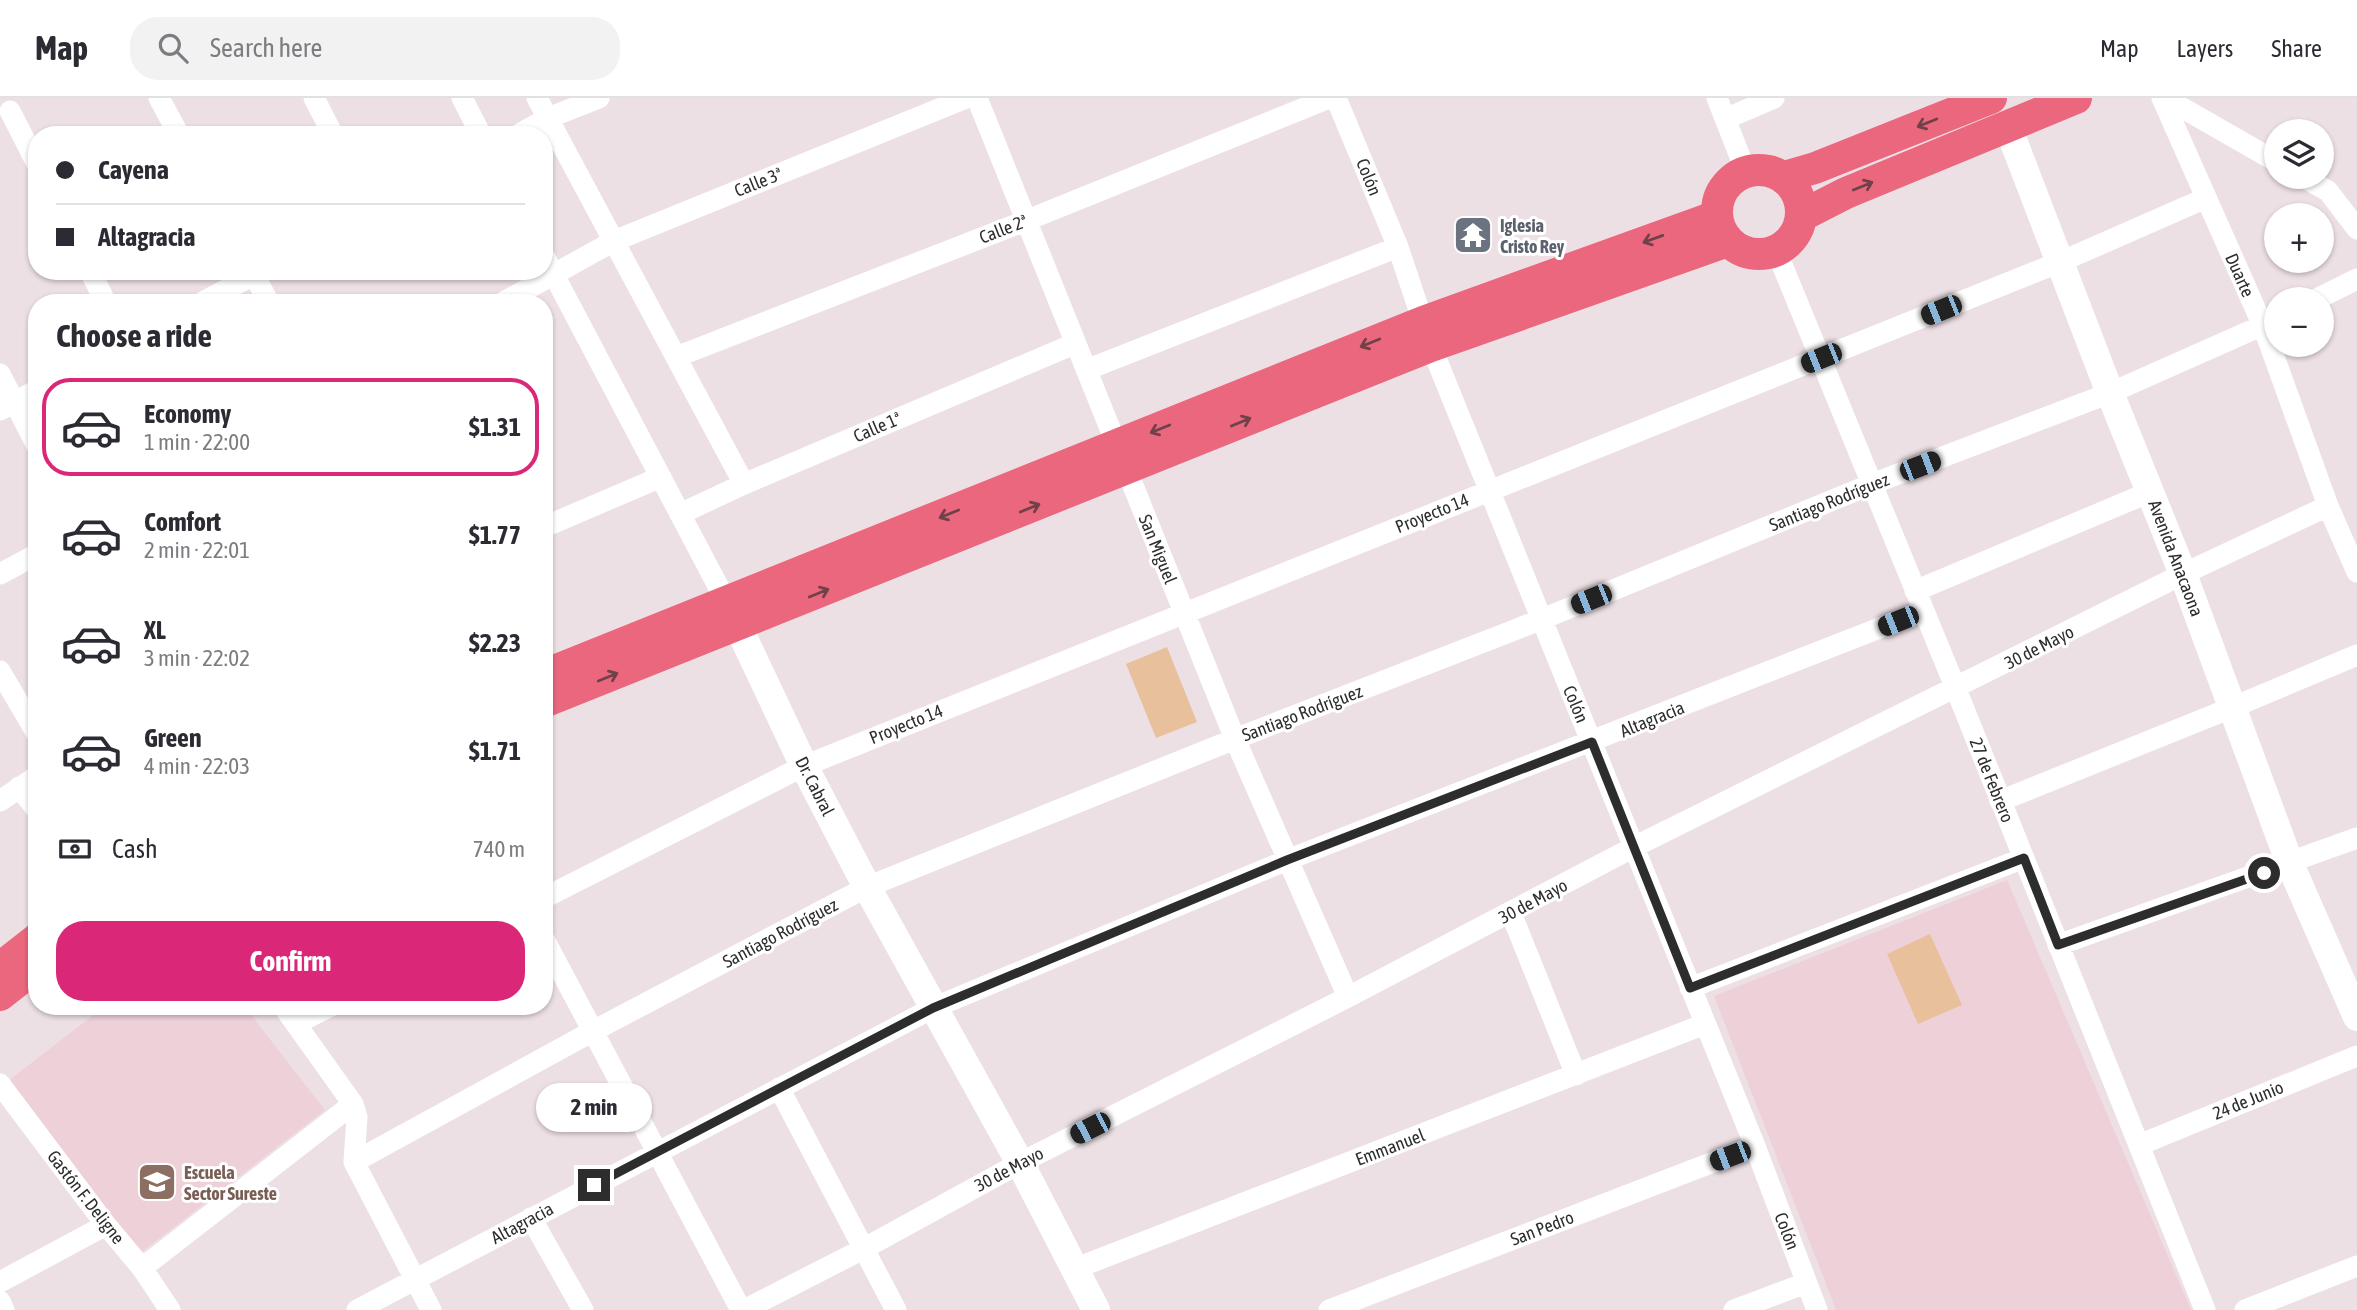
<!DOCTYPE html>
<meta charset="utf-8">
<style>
:root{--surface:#fff;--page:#f2f2f3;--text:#2b2b33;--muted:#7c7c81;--line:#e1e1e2;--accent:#db2777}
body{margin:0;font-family:"Asap Condensed",sans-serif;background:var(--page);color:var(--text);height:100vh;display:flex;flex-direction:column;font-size:26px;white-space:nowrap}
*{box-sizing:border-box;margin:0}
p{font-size:23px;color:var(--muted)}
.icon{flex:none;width:38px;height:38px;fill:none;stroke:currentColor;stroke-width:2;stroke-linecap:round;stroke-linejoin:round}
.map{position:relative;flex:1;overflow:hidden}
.sheet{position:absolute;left:28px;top:196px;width:525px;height:721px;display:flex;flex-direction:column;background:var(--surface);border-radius:28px;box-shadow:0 2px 5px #0004}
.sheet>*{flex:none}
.guide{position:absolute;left:28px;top:28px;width:525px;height:154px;border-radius:28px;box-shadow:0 2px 5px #0004;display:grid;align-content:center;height:154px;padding:0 28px;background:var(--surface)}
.fabs{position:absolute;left:2264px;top:21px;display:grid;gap:14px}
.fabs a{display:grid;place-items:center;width:70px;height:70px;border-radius:50%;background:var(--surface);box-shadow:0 2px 5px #0004;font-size:35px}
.end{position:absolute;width:32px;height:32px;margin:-16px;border:9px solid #2d2d2d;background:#fff;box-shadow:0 0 0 4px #fff}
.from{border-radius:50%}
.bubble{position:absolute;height:49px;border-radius:24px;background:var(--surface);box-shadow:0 2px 5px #0004;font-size:23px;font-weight:700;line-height:49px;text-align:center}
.car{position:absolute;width:21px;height:42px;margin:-21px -10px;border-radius:9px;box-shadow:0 0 5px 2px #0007;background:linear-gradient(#222 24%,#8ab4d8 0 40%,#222 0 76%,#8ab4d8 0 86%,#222 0)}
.guide b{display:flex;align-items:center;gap:24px;height:66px;font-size:26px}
.guide b+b{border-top:2px solid var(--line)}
.guide i{width:18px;height:18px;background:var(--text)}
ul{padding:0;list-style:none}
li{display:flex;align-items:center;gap:21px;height:98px;margin:0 14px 10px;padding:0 14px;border:4px solid transparent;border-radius:28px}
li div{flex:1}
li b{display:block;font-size:26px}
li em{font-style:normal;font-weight:700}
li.selected{border-color:var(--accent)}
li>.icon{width:63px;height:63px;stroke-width:1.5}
h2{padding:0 28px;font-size:32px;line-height:84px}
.pay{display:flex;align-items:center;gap:18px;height:77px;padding:0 28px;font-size:26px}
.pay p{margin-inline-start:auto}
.cta{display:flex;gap:14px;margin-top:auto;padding:14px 28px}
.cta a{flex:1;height:80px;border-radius:28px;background:var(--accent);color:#fff;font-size:28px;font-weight:700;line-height:80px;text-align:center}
header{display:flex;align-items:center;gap:42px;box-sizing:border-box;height:98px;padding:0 35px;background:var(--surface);border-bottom:2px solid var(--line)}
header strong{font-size:33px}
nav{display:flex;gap:38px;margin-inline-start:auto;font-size:24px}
.search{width:490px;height:63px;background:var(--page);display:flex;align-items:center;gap:18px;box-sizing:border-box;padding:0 24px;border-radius:28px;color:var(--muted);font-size:26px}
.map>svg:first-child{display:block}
</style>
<header>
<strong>Map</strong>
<div class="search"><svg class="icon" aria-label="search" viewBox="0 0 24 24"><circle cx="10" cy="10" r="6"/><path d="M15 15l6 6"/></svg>Search here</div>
<nav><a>Map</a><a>Layers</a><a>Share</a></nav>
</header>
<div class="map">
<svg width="2357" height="1212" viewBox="0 0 2357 1212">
<rect width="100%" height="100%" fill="#ede0e5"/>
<!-- education -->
<path fill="#eed0d8" d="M2007,782L2191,1212H1836L1714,898Z
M105,908H244L325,1012L138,1157L8,983Z"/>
<!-- pitch -->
<path fill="#e8c09b" d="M1167,549L1197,624L1156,640L1126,566Z
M1930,836L1962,907L1918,926L1887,856Z"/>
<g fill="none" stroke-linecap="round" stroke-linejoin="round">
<!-- street -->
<path stroke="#fff" stroke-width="21" d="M159,0L179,37
M314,0L333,37
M462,0L481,37
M537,0L744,386
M977,0L1235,641L1348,899
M1336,0L1398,149L1431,248L1755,1048L1817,1212
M1717,0L1746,74
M2162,0L2263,228L2328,408L2357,474
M2165,0L2277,64
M10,13L37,66
M1725,21L1774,0
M518,37L548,20L599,0
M2303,79L2328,93L2357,131
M1776,152L1956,591L2205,1212
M544,158L727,505
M90,173L106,205
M252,173L269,205
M2317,201L2357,181
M201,205L261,173
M502,205L614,143L966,0
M676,259L1025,123L1329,0
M1086,272L1398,149
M0,276L37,348
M0,312L37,292
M680,416L744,386L1074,246
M544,429L661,379
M0,476L37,456
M1915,493L2150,394
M0,573L37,636
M19,689L37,712
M0,703L37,678
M2000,703L2231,610L2357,557
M544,800L804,668L2060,164L2206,100
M1511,815L1576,977
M544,841L741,1212
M2058,847L2357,740
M1690,890L2024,760
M283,908L353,1006L357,1019L354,1064L431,1212
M297,925L331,908
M0,986L106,1127L142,1170L170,1212
M779,990L896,1212
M2139,1047L2357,958
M354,1064L593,933L867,789L1235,641L1540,522L1872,386L2110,295L2277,221
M531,1120L583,1212
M142,1170L353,1006
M1074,1171L1705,926
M0,1184L106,1127
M0,1203L4,1212
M357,1212L933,910L1287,762L1923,513
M744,1212L863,1151L1020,1065L1348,899L1634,749L2183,476L2328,408
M1329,1212L1755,1048
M1734,1212L1806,1185
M2245,1212L2357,1168"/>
<!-- secondary -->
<path stroke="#fff" stroke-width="28" d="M2008,29L2110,295L2183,476L2290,766L2357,919
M728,507L804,668L867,789L1020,1065L1096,1212"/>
<!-- primary -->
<path stroke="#eb677e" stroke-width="32" d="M1717 114a42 42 0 1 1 84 0a42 42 0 1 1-84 0Z
M1784,79L1815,70L1991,0
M1801,118L1846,95L2076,0
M544,577L1423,224L1717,118
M544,604L1431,248L1728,143
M0,870L37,841
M0,897L37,868"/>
</g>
<!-- one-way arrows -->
<defs><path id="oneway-shaft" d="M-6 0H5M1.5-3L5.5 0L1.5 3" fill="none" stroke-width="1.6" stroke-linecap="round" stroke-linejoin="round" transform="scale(1.75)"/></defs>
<g stroke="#704149">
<use href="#oneway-shaft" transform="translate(1927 25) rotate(158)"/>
<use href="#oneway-shaft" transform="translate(1863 88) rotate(-22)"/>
<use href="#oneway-shaft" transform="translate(1653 141) rotate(160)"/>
<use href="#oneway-shaft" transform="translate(1370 245) rotate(158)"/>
<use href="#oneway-shaft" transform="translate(1241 324) rotate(-22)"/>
<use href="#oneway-shaft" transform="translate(1160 331) rotate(158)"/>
<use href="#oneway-shaft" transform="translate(1030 410) rotate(-22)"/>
<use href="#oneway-shaft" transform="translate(949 416) rotate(158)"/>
<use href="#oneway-shaft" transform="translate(819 495) rotate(-22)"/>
<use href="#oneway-shaft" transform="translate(608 579) rotate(-22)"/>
</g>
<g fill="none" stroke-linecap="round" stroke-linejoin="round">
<!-- route -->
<path stroke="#2d2d2d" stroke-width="9" d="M594,1087L933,910L1287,762L1592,644L1690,890L2024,760L2058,847L2264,775"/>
</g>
<!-- icons -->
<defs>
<g id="temple-square" transform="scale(2.0125)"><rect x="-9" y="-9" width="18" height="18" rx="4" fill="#6b7280" stroke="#fff"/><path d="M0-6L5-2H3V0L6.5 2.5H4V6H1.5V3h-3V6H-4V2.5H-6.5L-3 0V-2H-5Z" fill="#fff"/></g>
<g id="school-square" transform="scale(2.0125)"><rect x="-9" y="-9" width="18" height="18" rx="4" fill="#8d6e63" stroke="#fff"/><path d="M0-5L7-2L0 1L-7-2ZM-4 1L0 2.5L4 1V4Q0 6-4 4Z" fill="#fff"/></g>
</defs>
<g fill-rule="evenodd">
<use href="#temple-square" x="1473" y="137"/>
<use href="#school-square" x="157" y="1084"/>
</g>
<g text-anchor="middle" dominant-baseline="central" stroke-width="6" stroke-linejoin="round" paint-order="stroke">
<!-- street labels -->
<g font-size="18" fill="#2d2d2d" stroke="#fff">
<text transform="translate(1369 79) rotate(68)">Colón</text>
<text transform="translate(758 84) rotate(-22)">Calle 3ª</text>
<text transform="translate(1003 131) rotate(-21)">Calle 2ª</text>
<text transform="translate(2240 177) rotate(66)">Duarte</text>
<text transform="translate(877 329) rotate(-23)">Calle 1ª</text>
<text transform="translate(1829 404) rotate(-22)">Santiago Rodríguez</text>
<text transform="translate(1432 415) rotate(-22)">Proyecto 14</text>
<text transform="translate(1158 451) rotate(68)">San Miguel</text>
<text transform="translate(2176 460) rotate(69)">Avenida Anacaona</text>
<text transform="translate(2039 549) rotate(-27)">30 de Mayo</text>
<text transform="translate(1576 606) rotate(67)">Colón</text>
<text transform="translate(1302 615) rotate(-21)">Santiago Rodríguez</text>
<text transform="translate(1652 621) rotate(-22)">Altagracia</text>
<text transform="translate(906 626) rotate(-22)">Proyecto 14</text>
<text transform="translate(1992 682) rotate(68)">27 de Febrero</text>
<text transform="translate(815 688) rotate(63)">Dr. Cabral</text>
<text transform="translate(1533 803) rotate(-28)">30 de Mayo</text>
<text transform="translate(780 835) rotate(-28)">Santiago Rodríguez</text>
<text transform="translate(2248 1002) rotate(-22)">24 de Junio</text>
<text transform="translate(1390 1049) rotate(-21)">Emmanuel</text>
<text transform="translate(1009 1071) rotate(-28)">30 de Mayo</text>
<text transform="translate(86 1099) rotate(52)">Gastón F. Deligne</text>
<text transform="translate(522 1125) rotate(-28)">Altagracia</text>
<text transform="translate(1542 1130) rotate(-21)">San Pedro</text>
<text transform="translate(1787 1133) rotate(69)">Colón</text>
</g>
<!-- worship labels -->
<g font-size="18" font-weight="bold" fill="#5b616d" stroke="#fff" text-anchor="start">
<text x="1500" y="127">Iglesia<tspan x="1500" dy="21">Cristo Rey</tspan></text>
</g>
<!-- education labels -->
<g font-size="18" font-weight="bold" fill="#785e54" stroke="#fff" text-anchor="start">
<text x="184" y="1074">Escuela<tspan x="184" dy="21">Sector Sureste</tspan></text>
</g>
</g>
</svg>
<div class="fabs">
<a><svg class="icon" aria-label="layers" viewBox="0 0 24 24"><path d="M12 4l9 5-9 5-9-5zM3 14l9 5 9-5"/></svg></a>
<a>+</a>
<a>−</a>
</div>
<i class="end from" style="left:2264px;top:775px"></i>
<i class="end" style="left:594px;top:1087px"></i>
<div class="bubble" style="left:536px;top:985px;width:116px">2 min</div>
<i class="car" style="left:1941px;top:212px;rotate:248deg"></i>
<i class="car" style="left:1821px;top:260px;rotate:248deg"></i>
<i class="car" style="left:1920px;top:368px;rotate:69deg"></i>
<i class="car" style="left:1591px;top:501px;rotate:248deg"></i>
<i class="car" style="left:1898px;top:523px;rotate:248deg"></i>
<i class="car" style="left:1090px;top:1030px;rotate:243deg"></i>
<i class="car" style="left:1730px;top:1058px;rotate:249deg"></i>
<div class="guide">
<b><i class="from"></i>Cayena</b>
<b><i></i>Altagracia</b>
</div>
<section class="sheet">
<h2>Choose a ride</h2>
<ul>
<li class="selected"><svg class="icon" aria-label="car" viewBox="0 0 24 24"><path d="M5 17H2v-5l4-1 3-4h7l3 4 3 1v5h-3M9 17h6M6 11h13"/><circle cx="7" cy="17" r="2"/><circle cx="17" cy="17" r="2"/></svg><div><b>Economy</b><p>1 min · 22:00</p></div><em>$1.31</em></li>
<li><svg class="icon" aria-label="car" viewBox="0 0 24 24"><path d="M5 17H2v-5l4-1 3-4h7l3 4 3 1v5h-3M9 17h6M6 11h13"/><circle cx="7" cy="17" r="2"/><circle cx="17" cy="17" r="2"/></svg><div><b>Comfort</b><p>2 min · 22:01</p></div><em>$1.77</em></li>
<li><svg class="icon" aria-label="car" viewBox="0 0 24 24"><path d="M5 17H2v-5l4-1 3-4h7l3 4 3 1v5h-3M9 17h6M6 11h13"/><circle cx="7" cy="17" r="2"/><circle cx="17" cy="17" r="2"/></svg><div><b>XL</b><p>3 min · 22:02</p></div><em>$2.23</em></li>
<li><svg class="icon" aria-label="car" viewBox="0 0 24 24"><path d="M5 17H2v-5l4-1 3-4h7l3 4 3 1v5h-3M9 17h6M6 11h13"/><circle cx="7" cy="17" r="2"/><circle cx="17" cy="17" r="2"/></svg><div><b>Green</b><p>4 min · 22:03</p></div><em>$1.71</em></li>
</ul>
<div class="pay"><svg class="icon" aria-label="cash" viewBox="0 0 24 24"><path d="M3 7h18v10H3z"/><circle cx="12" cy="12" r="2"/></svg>Cash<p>740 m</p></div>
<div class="cta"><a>Confirm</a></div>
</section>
</div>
